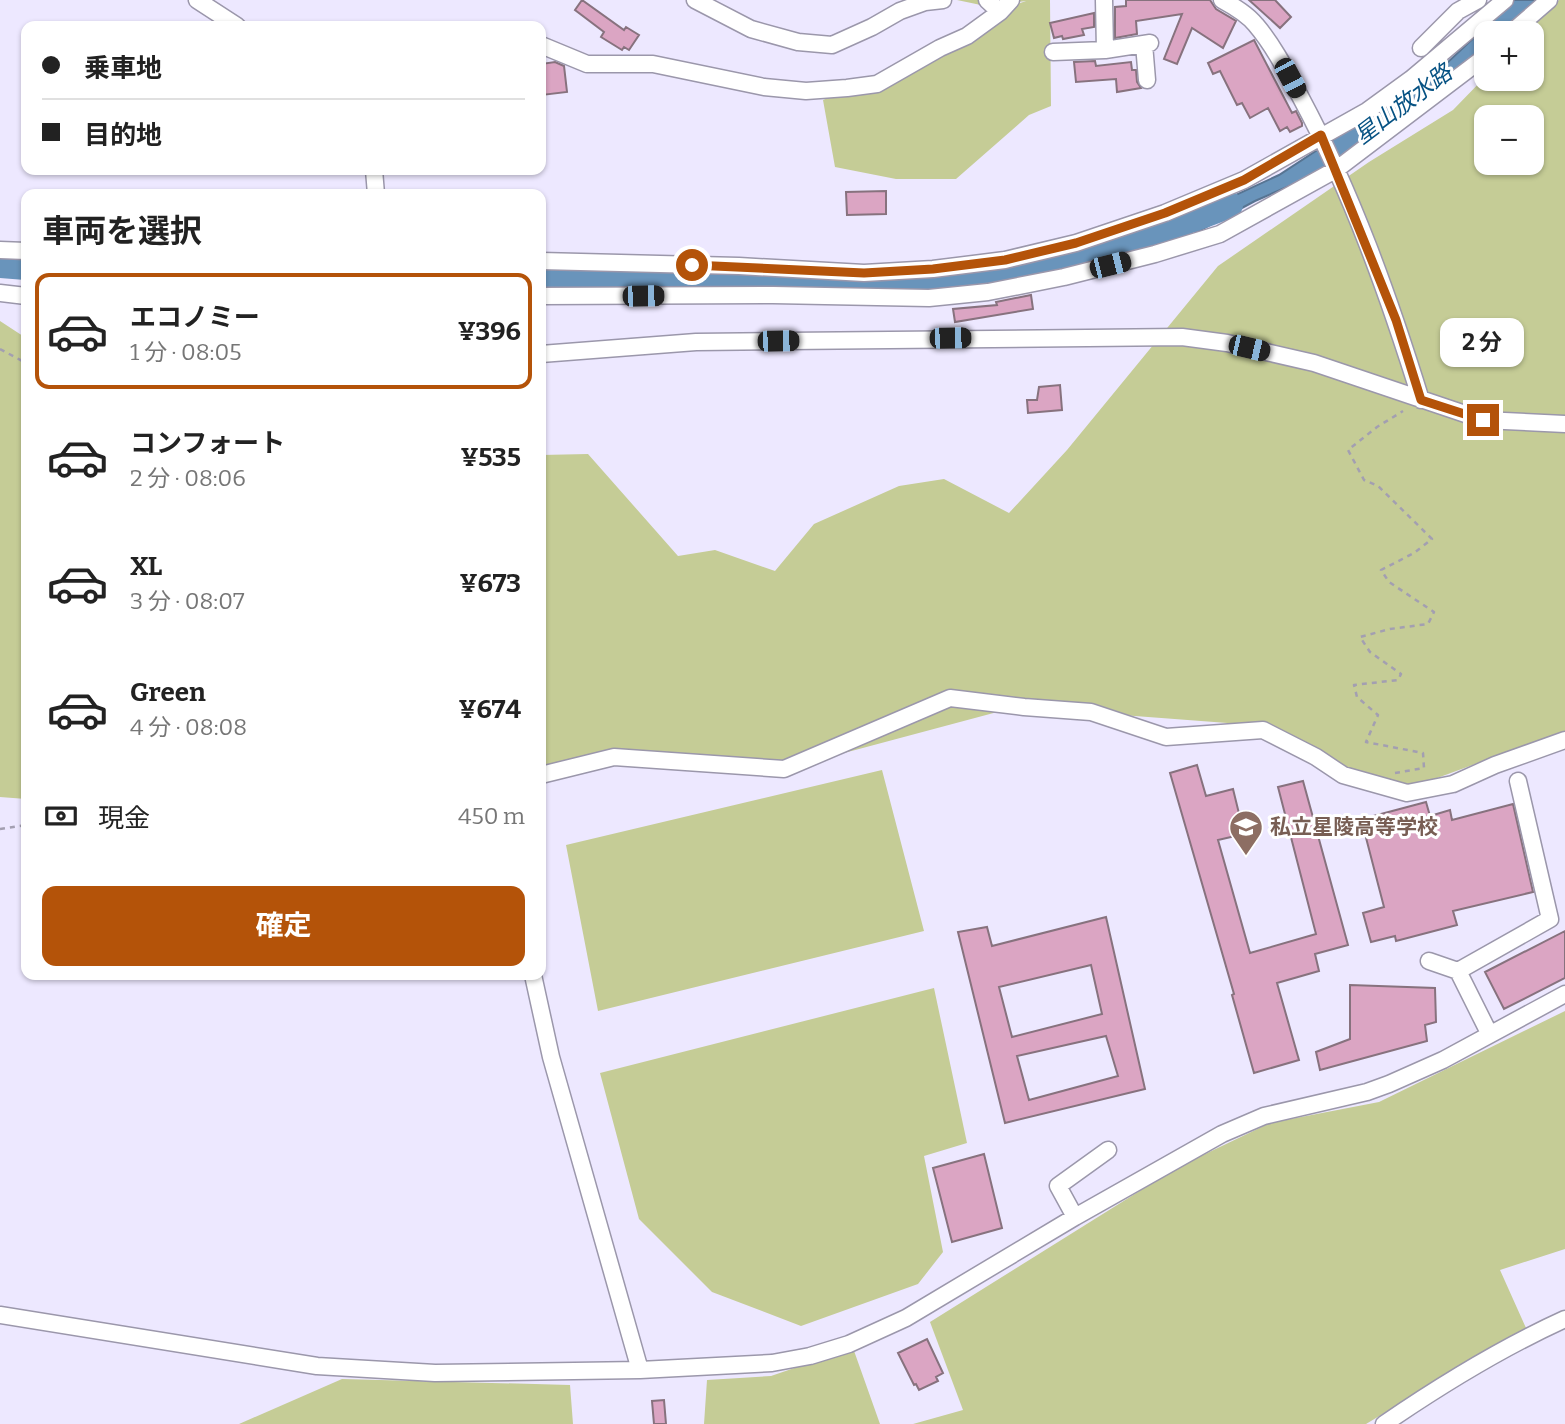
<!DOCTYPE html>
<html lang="ja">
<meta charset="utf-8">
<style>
:root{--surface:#fff;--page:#f2f2f2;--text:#222;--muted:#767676;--line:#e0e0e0;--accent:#b45309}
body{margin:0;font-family:Bitter,"Noto Sans JP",serif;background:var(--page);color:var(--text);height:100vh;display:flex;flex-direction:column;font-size:26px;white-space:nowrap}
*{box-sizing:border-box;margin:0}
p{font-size:23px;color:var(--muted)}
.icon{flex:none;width:38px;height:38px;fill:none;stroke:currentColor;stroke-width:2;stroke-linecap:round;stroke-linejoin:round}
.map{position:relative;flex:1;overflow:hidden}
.panel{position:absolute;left:21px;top:189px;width:525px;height:791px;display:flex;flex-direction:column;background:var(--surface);border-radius:14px;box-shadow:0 2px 5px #0004}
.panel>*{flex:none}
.guide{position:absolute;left:21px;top:21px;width:525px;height:154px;border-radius:14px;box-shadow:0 2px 5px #0004;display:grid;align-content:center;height:154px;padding:0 21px;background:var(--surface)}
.tools{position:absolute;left:1474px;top:21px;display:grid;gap:14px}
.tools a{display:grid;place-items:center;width:70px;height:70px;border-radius:14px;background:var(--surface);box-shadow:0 2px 5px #0004;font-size:35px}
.end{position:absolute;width:32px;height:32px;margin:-16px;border:9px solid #b45309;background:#fff;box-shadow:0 0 0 4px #fff}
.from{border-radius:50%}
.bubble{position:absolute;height:49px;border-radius:14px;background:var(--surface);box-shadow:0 2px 5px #0004;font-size:23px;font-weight:700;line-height:49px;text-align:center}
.car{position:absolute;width:21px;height:42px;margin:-21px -10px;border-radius:9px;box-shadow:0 0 5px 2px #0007;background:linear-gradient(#222 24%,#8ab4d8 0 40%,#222 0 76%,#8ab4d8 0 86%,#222 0)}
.guide b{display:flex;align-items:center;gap:24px;height:66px;font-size:26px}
.guide b+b{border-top:2px solid var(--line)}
.guide i{width:18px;height:18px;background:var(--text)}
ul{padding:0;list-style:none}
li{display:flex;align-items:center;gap:21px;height:116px;margin:0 14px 10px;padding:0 7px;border:4px solid transparent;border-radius:14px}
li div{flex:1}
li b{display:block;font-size:26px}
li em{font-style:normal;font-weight:700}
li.active{border-color:var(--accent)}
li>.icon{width:63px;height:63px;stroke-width:1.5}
h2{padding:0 21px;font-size:32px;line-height:84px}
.pay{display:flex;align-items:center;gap:18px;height:77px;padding:0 21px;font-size:26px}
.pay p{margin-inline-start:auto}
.action{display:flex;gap:14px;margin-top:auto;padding:14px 21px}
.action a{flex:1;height:80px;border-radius:14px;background:var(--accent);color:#fff;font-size:28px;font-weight:700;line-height:80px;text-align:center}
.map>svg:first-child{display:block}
</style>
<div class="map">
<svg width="1565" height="1424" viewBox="0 0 1565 1424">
<rect width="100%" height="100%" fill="#ede8ff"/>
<!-- green -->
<path fill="#c5cc96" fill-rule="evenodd" d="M957,0H1050L1051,106L1029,115L956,179H896L835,167L823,100L915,62L1012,6L1026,1L1009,3L995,8Z
M1559,0H1565V731L1410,788L1358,779L1267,726L1016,707L773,772L735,760L541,768V455L588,454L678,556L715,550L775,571L814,524L899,486L944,479L1009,513L1067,450L1218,266L1369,162L1453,110L1486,76V79H1531V33H1527ZM1486,117H1531V163H1486Z
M0,321L26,338V799L0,797Z
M882,770L924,931L598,1011L566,845Z
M934,988L967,1143L924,1156L943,1252L918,1284L801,1326L712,1292L639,1219L600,1073Z
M1565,1011V1249L1500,1270L1526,1328L1366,1424H913L963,1410L930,1322L1178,1167L1270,1123L1379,1102Z
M853,1348L880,1424H704L707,1380L771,1376Z
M342,1379L570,1385L573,1424H239Z"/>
<!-- water -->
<path fill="#6994bb" stroke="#577492" stroke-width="2" d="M1514,0H1541L1504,33H1486V50L1319,173L1255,201L1195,233L1201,211L1279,175L1392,101L1447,63Z"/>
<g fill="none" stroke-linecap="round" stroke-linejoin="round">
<!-- river -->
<path stroke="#6994bb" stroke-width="26" d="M0,265L26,267
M541,280L913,288L981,281L1045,269L1103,253L1230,205"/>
</g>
<!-- building -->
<path fill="#dba5c3" stroke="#87727e" stroke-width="2" fill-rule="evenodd" d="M582,0L624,30L626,27L639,35L629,50L624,47L622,50L601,37L604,32L575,10Z
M1126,0H1210L1216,9L1236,21L1223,48L1192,28L1177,64L1164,59L1182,14L1136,21L1137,34L1115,38V7L1126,6Z
M1249,0H1275L1291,17L1280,28Z
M1094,13V27L1082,29L1084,35L1063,39L1062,36L1054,38L1050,23Z
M1254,40L1292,113L1296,111L1302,123V126L1290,132L1287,127L1280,131L1268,108L1250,118L1242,103L1237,105L1220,71L1213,74L1208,63Z
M1095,61L1096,66L1131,62L1132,70H1136L1137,82L1141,88L1117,92L1116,79L1076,82L1074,62Z
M555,62L564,66L567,92L542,95L541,64Z
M886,191V214L847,215L846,192Z
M1031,295L1033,309L955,322L953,309L997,305L996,302Z
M1060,385L1062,410L1028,413L1027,400H1037L1039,387Z
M1197,765L1206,796L1233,789L1244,834L1218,840L1250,953L1316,934L1278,787L1303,781L1348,945L1315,954L1319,971L1277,983L1299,1060L1254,1073L1232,995L1234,994L1170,773Z
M1426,802L1430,816L1450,810L1452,820L1513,804L1533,892L1453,911L1457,925L1396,941L1395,936L1371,942L1363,913L1384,907L1364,830H1370L1366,818Z
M1106,917L1145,1089L1005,1123L958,932L987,927L992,946ZM1091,965L1102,1014L1012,1037L999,987ZM1106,1036L1118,1076L1029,1100L1017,1056Z
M1565,931V978L1504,1009L1485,972Z
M1350,985L1435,988L1436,1022L1425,1025L1427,1041L1320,1070L1316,1052L1350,1039Z
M984,1154L1002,1228L952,1242L933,1168Z
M927,1339L943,1373L936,1377L938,1381L919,1390L916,1384L914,1385L898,1353Z
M664,1400L666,1424H654L652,1401Z"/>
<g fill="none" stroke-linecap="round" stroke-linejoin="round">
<!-- minor casing -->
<g stroke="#9b97ab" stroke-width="19">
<path id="minor" d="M197,0L237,26
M695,0L751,29L798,42L832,45L872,27L900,11L925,2L943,0
M987,0L1000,12
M1104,0L1105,50L1150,43
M1222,0C1235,7 1247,14 1256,25C1274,46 1288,74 1301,98C1352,193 1389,297 1421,400
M1511,33L1549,0
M1144,44L1147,80
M541,45L587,64H653L764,87L806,91L847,88L877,84L940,48L967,36L1000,12L1011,0
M1421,48L1458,11L1478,0
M1053,52L1105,50
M374,170L376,194
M0,250L26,251
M541,261L739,266L864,273L933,269L1005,260L1076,243L1165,213L1244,180L1367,111L1411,79L1505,0
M0,293L26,296
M541,296L773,295L929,298L988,292L1064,277L1155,254L1220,234L1337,169L1486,56
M541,354L696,342L1182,337L1227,343L1314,363L1483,420L1565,424
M541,775L614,757L784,769L950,698L1024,707L1091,712L1166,737L1263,730L1316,757L1343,775L1407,793L1453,784L1495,765L1565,740
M1429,961L1458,971
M533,975L551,1057L640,1370
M1489,1033L1458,971L1550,919L1518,781
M1075,1217L1058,1186L1108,1150
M0,1315L317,1366L435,1373L640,1370L772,1363L810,1356L849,1344L906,1318L1075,1217L1222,1134L1264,1116L1367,1092L1389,1084L1443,1060L1565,994
M1384,1424C1441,1385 1501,1348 1565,1319"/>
</g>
<!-- path -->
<path stroke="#a39fb1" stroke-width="2.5" stroke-dasharray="5 5" stroke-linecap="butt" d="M0,349L26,363
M1395,773L1424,768L1423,753L1366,742L1378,715L1357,697L1354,685L1398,680L1401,674L1370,652L1360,637L1390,629L1428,624L1434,612L1389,582L1381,570L1414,553L1432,539L1378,486L1364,480L1348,450L1377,427L1403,411
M0,829L26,825"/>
<!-- minor -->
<use href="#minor" stroke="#fff" stroke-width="16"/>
</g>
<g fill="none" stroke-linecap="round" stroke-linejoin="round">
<!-- route -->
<path stroke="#b45309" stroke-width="9" d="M692,265L864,273L933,269L1005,260L1076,243L1165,213L1244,180L1321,135L1396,320L1421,400L1483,420"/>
</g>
<!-- icons -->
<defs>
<g id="school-pin" transform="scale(1.75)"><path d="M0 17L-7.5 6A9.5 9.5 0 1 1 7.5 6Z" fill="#8d6e63" stroke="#fff"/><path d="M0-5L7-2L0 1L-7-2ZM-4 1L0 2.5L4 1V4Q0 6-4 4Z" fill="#fff"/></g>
</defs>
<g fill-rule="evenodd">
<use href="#school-pin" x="1246" y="827"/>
</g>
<g text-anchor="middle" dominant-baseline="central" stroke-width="6" stroke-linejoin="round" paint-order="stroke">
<!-- education labels -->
<g font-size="21" font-weight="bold" fill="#785e54" stroke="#fff" text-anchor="start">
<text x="1270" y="827">私立星陵高等学校</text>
</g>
<!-- water labels -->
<g font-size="23" font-style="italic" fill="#065283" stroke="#fff">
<text transform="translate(1403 104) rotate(-37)">星山放水路</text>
</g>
</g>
</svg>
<div class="tools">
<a>+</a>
<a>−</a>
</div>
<i class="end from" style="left:692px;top:265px"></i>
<i class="end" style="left:1483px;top:420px"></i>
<div class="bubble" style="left:1440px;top:318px;width:84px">2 分</div>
<i class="car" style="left:1290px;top:78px;rotate:152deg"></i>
<i class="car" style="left:1110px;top:265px;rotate:76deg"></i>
<i class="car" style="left:643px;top:296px;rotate:89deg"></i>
<i class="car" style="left:950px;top:338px;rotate:89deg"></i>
<i class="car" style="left:778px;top:341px;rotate:89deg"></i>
<i class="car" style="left:1249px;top:348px;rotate:103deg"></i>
<div class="guide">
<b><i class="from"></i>乗車地</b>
<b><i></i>目的地</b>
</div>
<section class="panel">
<h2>車両を選択</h2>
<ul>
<li class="active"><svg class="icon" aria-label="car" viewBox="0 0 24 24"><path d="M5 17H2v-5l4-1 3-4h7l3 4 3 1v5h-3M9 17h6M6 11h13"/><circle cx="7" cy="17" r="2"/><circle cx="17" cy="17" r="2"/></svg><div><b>エコノミー</b><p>1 分 · 08:05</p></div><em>¥396</em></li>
<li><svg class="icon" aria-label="car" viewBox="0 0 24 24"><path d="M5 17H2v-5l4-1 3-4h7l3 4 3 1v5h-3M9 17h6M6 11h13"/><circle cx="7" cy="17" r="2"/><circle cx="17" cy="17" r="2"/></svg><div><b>コンフォート</b><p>2 分 · 08:06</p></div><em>¥535</em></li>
<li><svg class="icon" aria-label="car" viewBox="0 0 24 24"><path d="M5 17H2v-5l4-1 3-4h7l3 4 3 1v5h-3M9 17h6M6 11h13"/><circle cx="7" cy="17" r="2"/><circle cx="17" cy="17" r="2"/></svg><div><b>XL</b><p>3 分 · 08:07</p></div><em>¥673</em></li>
<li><svg class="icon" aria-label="car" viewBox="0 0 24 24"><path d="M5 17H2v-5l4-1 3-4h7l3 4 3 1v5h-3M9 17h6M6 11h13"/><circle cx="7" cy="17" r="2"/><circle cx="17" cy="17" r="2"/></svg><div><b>Green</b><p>4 分 · 08:08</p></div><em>¥674</em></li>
</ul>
<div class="pay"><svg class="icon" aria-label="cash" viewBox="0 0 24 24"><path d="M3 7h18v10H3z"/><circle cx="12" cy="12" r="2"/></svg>現金<p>450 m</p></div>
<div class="action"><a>確定</a></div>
</section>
</div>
